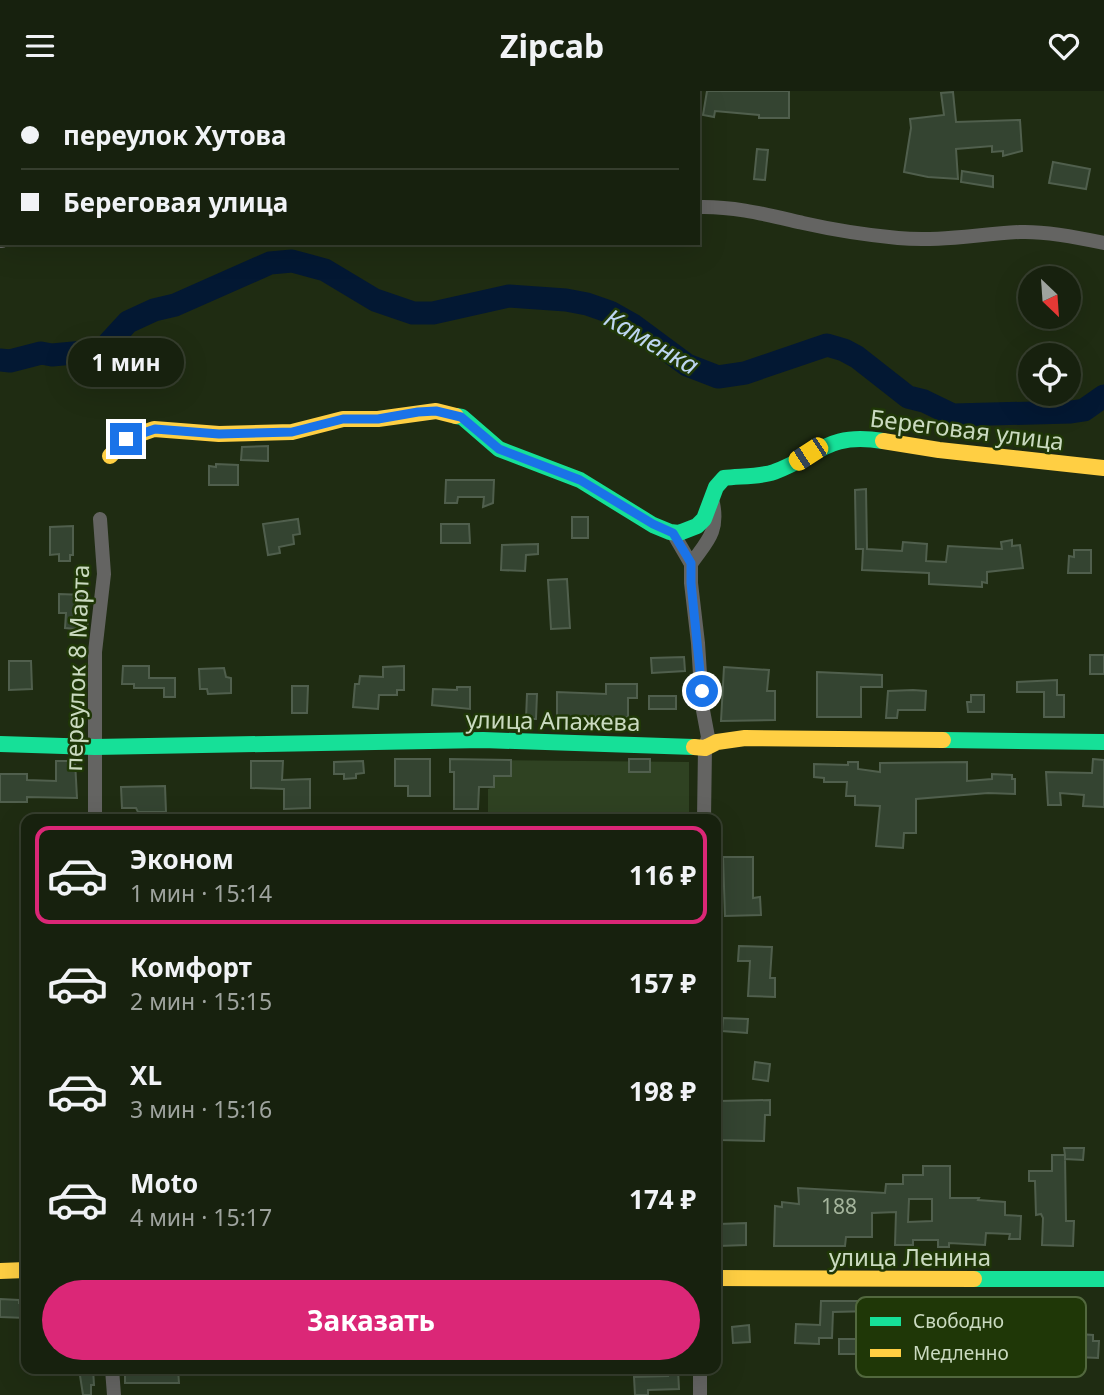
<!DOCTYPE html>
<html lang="ru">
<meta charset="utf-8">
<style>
:root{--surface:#17210e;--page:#242e1c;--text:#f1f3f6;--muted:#9ea39e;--line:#363e2e;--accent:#db2777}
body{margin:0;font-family:"Noto Sans",sans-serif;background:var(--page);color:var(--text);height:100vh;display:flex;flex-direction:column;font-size:26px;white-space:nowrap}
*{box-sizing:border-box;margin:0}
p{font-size:23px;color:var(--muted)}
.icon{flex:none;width:38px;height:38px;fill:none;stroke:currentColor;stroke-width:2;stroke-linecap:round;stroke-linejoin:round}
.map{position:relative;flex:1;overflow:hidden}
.sheet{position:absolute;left:21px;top:723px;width:700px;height:560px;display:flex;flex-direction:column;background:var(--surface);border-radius:14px;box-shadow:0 7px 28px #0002,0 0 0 2px var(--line)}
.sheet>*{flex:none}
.banner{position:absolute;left:0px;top:0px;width:700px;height:154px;box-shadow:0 7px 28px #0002,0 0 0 2px var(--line);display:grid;align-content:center;height:154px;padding:0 21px;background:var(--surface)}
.needle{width:46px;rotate:155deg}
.fabs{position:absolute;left:1018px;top:175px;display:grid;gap:14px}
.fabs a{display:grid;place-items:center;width:63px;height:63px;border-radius:50%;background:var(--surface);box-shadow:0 7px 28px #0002,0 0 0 2px var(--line);font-size:35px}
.end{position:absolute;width:32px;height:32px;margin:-16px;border:9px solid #1a73e8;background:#fff;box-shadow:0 0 0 4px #fff}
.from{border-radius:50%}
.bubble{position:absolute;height:49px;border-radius:24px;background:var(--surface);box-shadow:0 7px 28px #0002,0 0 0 2px var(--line);font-size:23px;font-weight:700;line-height:49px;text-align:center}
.car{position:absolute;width:21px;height:42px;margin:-21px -10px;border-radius:9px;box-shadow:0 0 5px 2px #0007;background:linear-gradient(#f5c518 24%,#345 0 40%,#f5c518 0 76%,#345 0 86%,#f5c518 0)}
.banner b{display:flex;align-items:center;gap:24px;height:66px;font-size:26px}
.banner b+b{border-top:2px solid var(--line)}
.banner i{width:18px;height:18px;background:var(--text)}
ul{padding:12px 0 0;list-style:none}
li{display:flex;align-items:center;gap:21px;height:98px;margin:0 14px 10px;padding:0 7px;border:4px solid transparent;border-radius:14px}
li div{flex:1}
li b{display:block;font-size:26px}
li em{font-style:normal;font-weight:700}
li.active{border-color:var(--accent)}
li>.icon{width:63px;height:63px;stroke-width:1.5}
.cta{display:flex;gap:14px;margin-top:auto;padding:14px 21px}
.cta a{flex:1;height:80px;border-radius:42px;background:var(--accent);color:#fff;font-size:28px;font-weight:700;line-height:80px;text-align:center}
header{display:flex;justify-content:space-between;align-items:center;height:91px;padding:0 21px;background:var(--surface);font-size:32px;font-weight:700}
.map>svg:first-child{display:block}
</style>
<header><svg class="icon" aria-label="menu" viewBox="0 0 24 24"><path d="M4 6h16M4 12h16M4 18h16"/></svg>Zipcab<svg class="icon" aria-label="heart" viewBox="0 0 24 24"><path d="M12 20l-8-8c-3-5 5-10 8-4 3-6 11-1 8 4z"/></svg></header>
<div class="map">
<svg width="1104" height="1304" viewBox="0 0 1104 1304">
<rect width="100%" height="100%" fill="#1f2c12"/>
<!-- green -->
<path fill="#2f4222" d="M494,669L689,671V728H488V698L494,696Z"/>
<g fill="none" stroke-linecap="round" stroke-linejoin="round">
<!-- river -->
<path stroke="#031833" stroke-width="23" d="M0,269L10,270L41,262L52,264L95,260L106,255L128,231L154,219L175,214L270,172L292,170L325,179L375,209L413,222H433L509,205L566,209L587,213L610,221L633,234L687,274L718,286L745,282L827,254L844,259L857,266L908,306L924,310L953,324L1071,321L1084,319L1104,305"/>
</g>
<!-- building -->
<path fill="#344431" stroke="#505f4d" stroke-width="2" fill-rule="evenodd" d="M707,0H789V27H759V24L715,20L714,26L703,24Z
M953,1L956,31L1020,29L1022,60L1003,65V60L992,61V55L956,58L958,88L928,86L904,81L911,37L910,28L944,24L941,2Z
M757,58L768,59L765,89L754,88Z
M1053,71L1090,78L1086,98L1049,92Z
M962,80L993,85V96L961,91Z
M268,355V370L241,369L242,356Z
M216,373L238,374V394H209V375L216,376Z
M446,389H494L493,412L483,416L484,406H458L457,412H445Z
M866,398L867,458L902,460L903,451L927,453L926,470L946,471L948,455L1002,458L1001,451L1012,449V455L1020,454L1023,477L987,481V492L982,491V496L929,493V482L862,479L863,458H856L855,399Z
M572,426H588V447H572Z
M298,428L300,443L293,444L294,453L279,456L280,462L268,464L263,433Z
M441,433H469L470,452H441Z
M73,435V464H70V470H59V463L50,464V436Z
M538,453V463L526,464L525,480L501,479L502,454Z
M1074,459H1091V482H1068L1069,465L1074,466Z
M567,488L570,537L551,538L548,489Z
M59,503L84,504L83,527H88L87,539L65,537L66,522H59Z
M1090,564H1104V583H1090Z
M684,566L685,580L652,582L651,567Z
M9,570H31L32,598L9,599Z
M123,575H149V587H175V606H164V597H134V593H122Z
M404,575V599H397V604H379L378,618L353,616L355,593H359L360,585L383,586V576Z
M724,576L769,579L767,600H775V629L721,630Z
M224,577L226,586L231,587V602L208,603L207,598H200L199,578Z
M817,581L882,584V596H861V626H817Z
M1057,589V604H1064V626H1044V601H1017V591Z
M606,593H637V607H628V626L557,627V601L606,603Z
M292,595H308L307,622H292Z
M457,596H470V618L432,614L433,598L457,599Z
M913,599L926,600L925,619H898L897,627H886L888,600Z
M527,603H537L536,628H526Z
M971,604H984V621H968L967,611H971Z
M649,605H676V618H649Z
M395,668H430V705H408V695H395Z
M450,668L511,669V685H494V696H479L478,718H454V681H450Z
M629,668H650V681H629Z
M1093,668L1104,669V716L1083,715L1084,704L1060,702L1061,714H1048L1046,681L1092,682Z
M56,670H75L77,707L27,706V711H0V683H27V689L56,690Z
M251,670H283L282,689L310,688V717L284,718V698L251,697Z
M363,670L364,682L356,683V687L344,688V683H334V671Z
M848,671H858V678L880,681V672L967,671V690L992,688V683L1012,684V688H1015V703L988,702L916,708V742H904L903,757L876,755L880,715L855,714V705H846L847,691H824V687L814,686V673L848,674Z
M165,695L166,721H138L136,717H122L121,696Z
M723,766H753V807L760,806L761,824L725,825Z
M739,855L772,856L770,887H775V906L748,905L750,870H738Z
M723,927L748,928L747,942L722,940Z
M755,971L770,973L768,990L753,988Z
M770,1009V1024H765L764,1050L719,1049V1010Z
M1064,1057H1084L1083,1069L1065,1068V1065L1066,1130H1074L1073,1155L1042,1154L1043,1127L1041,1123L1036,1124L1035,1090H1029V1080H1052V1064H1065Z
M923,1075H950V1107H979L978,1109L1005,1111V1124L1021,1125L1020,1148H1009L1010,1143L986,1142L985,1154L949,1152V1156H938V1149H913V1154H895L896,1121L872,1122V1146H846L845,1155H774L775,1115L782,1116V1111L799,1113L798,1097L885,1102L886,1093H903V1084H923ZM909,1108H932V1130L908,1131Z
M746,1132V1154L719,1155V1133Z
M0,1208L19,1209V1212H26V1227L0,1226Z
M821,1210H872V1220L833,1221L832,1247H819V1253L795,1252L796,1233L820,1234Z
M874,1212H884V1246H896V1248H915V1264H896V1268H875V1263H839V1248H874Z
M749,1234L750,1251L733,1252L732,1236Z
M1079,1243L1093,1244V1250H1099L1098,1267L1077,1266Z
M79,1278H93L94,1294H91V1304H83Z
M125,1278H178L179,1292H125Z
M668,1278H678L679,1298L648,1299V1304H635L634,1286L668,1285Z"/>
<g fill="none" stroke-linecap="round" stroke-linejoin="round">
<!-- street -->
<path stroke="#646462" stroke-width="14" d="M29,0V2
M645,2V0
M698,116C735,115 768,124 803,132C834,139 866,144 898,147C939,151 978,143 1020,141C1047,140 1077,146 1104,152
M0,150H2
M673,442L691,473C706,451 719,442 713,412
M691,473V492L698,552L702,614L708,646L705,657L704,728
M95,728V561L104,483L100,428
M112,1278L114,1304
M700,1278V1304"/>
<!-- fast -->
<path stroke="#16e098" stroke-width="16" d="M456,325L462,326L499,358L580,389L653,434L670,441L679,442L697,435L704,428L716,396L724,387C739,385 759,386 774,381C820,364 827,341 883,350
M943,649L1104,651
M0,653L95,656L483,649L694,656
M974,1188H1104"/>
<!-- slow -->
<path stroke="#ffcf43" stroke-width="16" d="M883,350L939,359L1104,377
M110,365L126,348L154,338L219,343L292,341L343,328H378L436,320L456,325
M694,656L705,657L717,651L745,647L943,649
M0,1180L26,1179
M716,1187L974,1188"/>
</g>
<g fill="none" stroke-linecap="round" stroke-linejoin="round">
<!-- route -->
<path stroke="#1a73e8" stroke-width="9" d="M126,348L155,338L219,343L292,341L343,328H378L418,321L436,320L461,326L499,358L580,389L653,433L673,442L691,472V492L702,600"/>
</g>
<g text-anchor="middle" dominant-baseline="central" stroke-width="5" stroke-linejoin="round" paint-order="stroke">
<!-- number labels -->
<g font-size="21" fill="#a4b49c">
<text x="839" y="1115">188</text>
</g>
<!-- street labels -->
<g font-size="24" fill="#cadac0" stroke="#1f3707">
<text transform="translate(967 338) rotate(7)">Береговая улица</text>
<text transform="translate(76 577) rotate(-88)">переулок 8 Марта</text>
<text transform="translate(553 629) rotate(1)">улица Апажева</text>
<text x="910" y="1165">улица Ленина</text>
</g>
<!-- water labels -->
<g font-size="26" font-style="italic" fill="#bed6f2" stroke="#1f3707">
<text transform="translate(652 250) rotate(30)">Каменка</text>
</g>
</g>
<!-- legend -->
<rect x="856" y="1206" width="230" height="80" rx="10" fill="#1f3707" stroke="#52683e" stroke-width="2"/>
<rect x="870" y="1226" width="31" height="9" fill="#16e098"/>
<rect x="870" y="1258" width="31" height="8" fill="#ffcf43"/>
<g font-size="19" fill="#cadac0">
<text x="913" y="1237">Свободно</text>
<text x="913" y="1269">Медленно</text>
</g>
</svg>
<div class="fabs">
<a><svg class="needle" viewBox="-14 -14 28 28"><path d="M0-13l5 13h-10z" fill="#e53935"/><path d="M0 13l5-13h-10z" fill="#9ea39e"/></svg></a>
<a><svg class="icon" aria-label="locate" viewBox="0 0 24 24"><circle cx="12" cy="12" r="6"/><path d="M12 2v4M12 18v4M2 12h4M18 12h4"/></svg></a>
</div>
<i class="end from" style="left:702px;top:600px"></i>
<i class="end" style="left:126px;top:348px"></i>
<div class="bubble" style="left:68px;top:247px;width:116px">1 мин</div>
<i class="car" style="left:808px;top:363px;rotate:237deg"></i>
<div class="banner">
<b><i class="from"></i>переулок Хутова</b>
<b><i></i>Береговая улица</b>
</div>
<section class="sheet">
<ul>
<li class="active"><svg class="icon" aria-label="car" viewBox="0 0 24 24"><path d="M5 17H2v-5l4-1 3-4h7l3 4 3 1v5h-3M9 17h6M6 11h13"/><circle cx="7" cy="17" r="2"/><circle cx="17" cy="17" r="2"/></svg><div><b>Эконом</b><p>1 мин · 15:14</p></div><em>116 ₽</em></li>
<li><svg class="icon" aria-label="car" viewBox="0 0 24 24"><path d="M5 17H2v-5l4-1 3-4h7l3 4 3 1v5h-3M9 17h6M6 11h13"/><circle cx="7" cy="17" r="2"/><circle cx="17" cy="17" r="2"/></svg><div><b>Комфорт</b><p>2 мин · 15:15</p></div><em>157 ₽</em></li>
<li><svg class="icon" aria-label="car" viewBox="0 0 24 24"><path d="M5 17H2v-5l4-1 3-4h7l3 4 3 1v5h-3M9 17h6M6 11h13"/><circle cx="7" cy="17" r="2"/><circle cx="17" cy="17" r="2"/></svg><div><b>XL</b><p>3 мин · 15:16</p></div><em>198 ₽</em></li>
<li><svg class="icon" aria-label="car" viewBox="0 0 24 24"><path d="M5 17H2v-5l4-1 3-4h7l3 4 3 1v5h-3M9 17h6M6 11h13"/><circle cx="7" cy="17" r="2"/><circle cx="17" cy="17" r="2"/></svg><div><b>Moto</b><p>4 мин · 15:17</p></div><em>174 ₽</em></li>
</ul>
<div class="cta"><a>Заказать</a></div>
</section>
</div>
